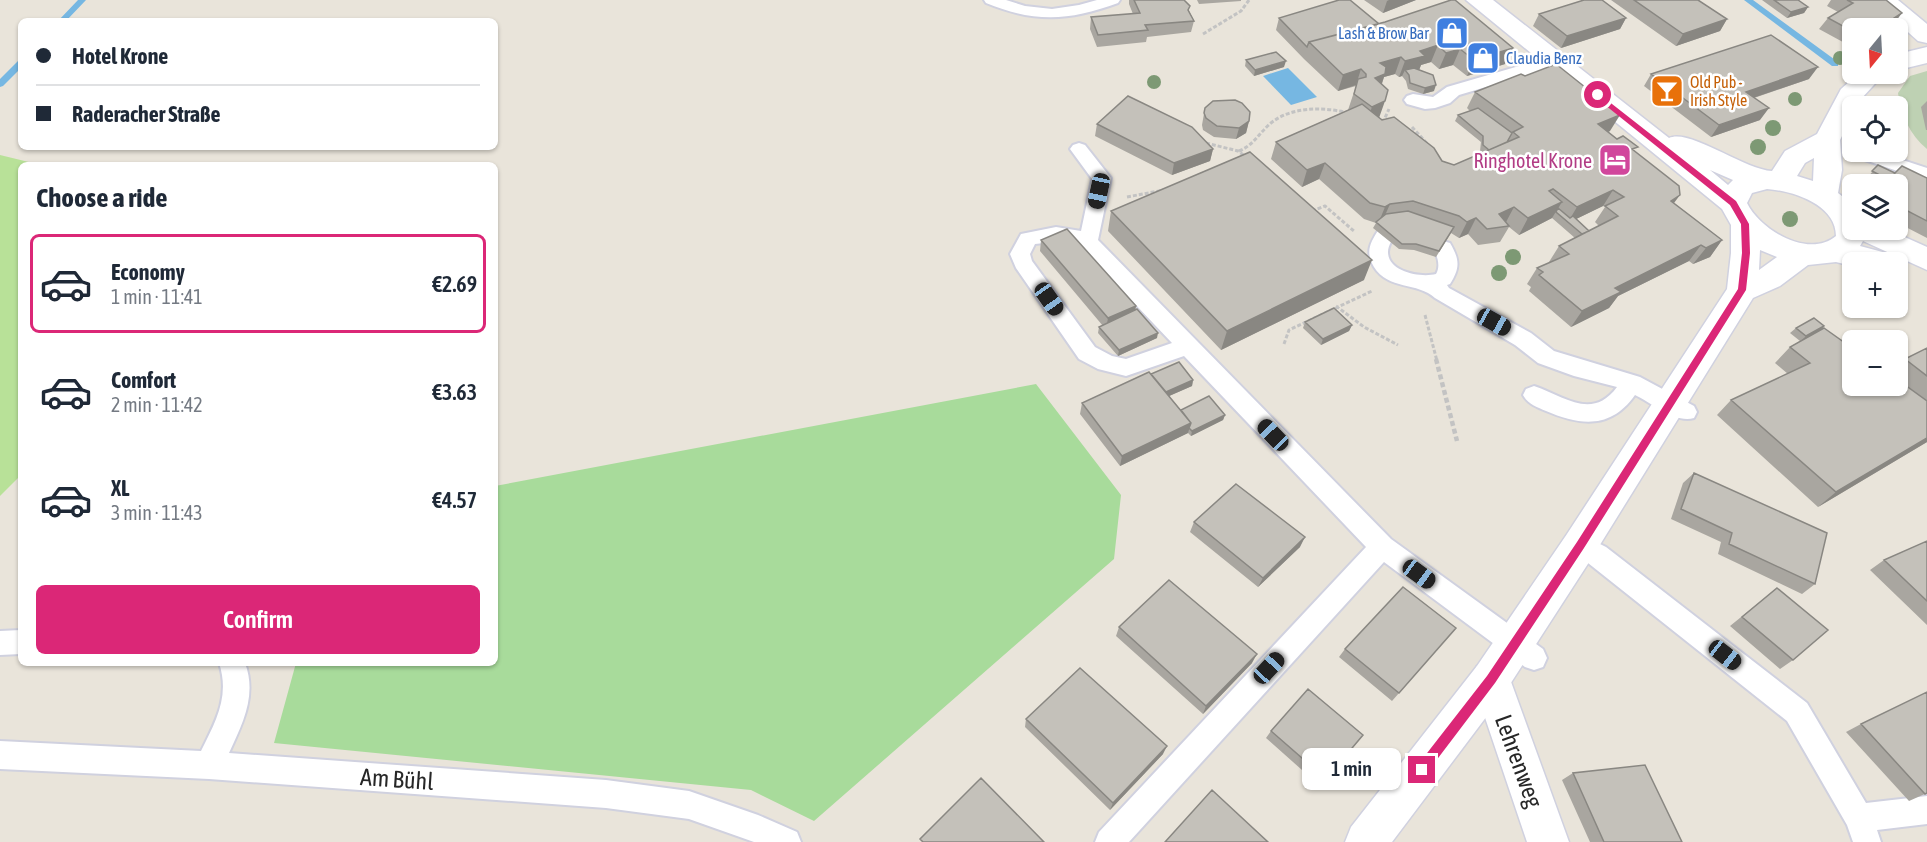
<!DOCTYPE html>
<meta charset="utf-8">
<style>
:root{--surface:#fff;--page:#f6f6f7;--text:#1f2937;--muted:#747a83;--line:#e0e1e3;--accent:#db2777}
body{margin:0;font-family:"Asap Condensed",sans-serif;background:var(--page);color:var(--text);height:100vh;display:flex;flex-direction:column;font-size:22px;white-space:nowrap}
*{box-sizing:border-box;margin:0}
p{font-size:20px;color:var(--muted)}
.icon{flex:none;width:33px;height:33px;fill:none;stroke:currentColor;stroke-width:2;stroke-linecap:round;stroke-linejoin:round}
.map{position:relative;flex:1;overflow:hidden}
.sheet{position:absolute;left:18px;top:162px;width:480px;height:504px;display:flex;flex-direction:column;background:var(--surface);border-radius:9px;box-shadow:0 2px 4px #0004}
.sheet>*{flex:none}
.hud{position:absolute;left:18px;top:18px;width:480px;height:132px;border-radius:9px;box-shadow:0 2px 4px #0004;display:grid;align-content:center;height:132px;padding:0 18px;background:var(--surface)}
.needle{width:39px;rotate:198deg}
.buttons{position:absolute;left:1842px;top:18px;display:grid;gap:12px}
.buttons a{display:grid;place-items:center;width:66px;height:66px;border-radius:9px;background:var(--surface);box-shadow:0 2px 4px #0004;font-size:30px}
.end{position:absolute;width:27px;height:27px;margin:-14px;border:8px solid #db2777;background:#fff;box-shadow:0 0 0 3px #fff}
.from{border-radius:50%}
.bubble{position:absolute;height:42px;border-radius:9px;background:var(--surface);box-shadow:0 2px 4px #0004;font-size:20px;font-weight:600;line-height:42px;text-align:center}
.car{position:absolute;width:18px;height:36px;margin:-18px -9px;border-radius:8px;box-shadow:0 0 4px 2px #0007;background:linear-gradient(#222 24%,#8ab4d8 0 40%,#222 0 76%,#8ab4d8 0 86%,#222 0)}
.hud b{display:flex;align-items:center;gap:21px;height:57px;font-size:22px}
.hud b+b{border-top:2px solid var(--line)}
.hud i{width:15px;height:15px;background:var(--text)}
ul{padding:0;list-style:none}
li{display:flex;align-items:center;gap:18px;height:99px;margin:0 12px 9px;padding:0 6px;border:3px solid transparent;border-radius:9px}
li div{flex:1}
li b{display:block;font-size:22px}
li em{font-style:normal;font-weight:600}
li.selected{border-color:var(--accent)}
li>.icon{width:54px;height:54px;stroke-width:1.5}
h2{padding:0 18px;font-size:27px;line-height:72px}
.cta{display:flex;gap:12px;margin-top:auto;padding:12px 18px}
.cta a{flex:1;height:69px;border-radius:9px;background:var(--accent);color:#fff;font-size:24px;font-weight:600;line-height:69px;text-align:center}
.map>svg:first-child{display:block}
</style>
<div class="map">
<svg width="1927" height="842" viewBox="0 0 1927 842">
<rect width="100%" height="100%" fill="#e9e4da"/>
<!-- green -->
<path fill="#a8db9b" d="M1036,384L1121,495L1114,559L814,821L751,790L274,743L296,663H495V486Z"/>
<!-- cemetery -->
<path fill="#bed1b3" d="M1927,71V108H1922L1927,130V149C1910,135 1901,115 1898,93L1910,76Z"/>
<!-- pitch -->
<path fill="#b8e198" d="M0,155L41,165H21V475L0,496Z"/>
<!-- water -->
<path fill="#76b7e2" d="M1288,68L1317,97L1291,105L1263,76Z"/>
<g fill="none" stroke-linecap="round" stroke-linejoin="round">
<!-- stream -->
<path fill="#76b7e2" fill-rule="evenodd" d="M78,0H86L66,21H58Z
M1744,0H1753L1838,62V66H1832Z
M18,61H21V68L3,86L0,87V79Z"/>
<!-- lane casing -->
<g stroke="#d0d1df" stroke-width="4">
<path id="lane" d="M984,0H1006L1025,6L1052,9L1079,5L1097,0H1120L1118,3C1069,21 1035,23 986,3Z
M1554,56L1560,57L1563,61L1560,65L1459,95L1450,103L1435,108L1425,109L1407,104L1404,100L1407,96L1413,94L1433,97L1447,87Z
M1079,143L1085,145L1111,178L1098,240L1391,539L1543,649L1547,658L1543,667L1534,670L1525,667L1384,562L1129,842H1095L1099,832L1366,547L1184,356L1126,376L1098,369L1079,359L1016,268L1010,254L1021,234L1056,227L1081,231L1092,179L1070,149L1073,145ZM1063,241L1080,246L1172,343L1126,359L1112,356L1095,347L1032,261L1030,254L1035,244Z
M1852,149V152H1878L1927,168V181L1853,156L1851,152Z
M1386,227L1393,229L1396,234C1393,239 1388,245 1388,252C1388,272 1421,278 1436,274C1441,266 1437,255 1433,248L1436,243L1443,241L1450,243C1460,260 1460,268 1450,284L1447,285L1449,288L1531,333L1554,351L1640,377L1694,406L1697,412L1694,418C1676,424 1652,403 1635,395C1611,429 1581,426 1546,411C1537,407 1528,404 1523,395L1526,389L1534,386C1564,396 1592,421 1617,387L1574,376L1538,363L1515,345L1435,298C1418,282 1388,290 1374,267C1365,252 1370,243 1379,229Z
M1580,534L1606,547L1807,703L1866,803L1927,796V824L1877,830L1881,842H1853L1847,825L1787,721L1588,563L1571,553L1568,545L1571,537Z
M21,630V654L0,655V631Z
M219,663H245C257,695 243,723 229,753L606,780L689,791L758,815L797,832L801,842H754L689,819L606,808L209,779L0,769V741L201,751C216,721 230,696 219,663Z"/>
</g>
<!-- street casing -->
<g stroke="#d0d1df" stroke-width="3">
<path id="street" d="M1872,0H1898L1927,24V43L1918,41Z
M1491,661L1505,666L1510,679L1569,842H1527L1472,679L1477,666Z"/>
</g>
<!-- secondary casing -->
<g stroke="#d0d1df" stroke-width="3">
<path id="secondary" d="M1466,0H1493L1669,138C1689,128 1743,169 1772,171L1785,151L1817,134L1841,89L1858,74H1884L1861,99L1857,106H1852V116L1840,140L1842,170L1838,193L1852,204V230H1889L1927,247V270L1863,241L1860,246L1890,254L1894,262H1852V266L1836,262L1808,265L1780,286L1753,298L1593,556L1505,692L1392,842H1345L1351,827L1477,666L1567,534L1727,289L1731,253V225L1722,209ZM1814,158L1813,181L1797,176L1805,163ZM1710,170L1733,180L1728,185ZM1767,189C1794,191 1836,205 1836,236C1809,259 1760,230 1747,203L1752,193ZM1760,250L1777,257L1759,270Z
M1927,47V63L1898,70V54Z"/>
</g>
<!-- path-far1 -->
<path stroke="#c3c3c3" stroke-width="3" stroke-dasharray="4 2" stroke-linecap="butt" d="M1203,34L1241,11L1249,0
M1381,121L1384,120L1389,109
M1412,127L1433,150
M1206,143L1238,151L1246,157
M1239,151C1254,145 1259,133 1271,123C1292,106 1324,107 1349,113
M1127,197L1164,190
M1312,211L1325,206L1355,232
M1336,306L1364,327L1398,345
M1425,315L1437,361
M1284,344L1289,330L1372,291"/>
<!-- path -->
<path stroke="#c3c3c3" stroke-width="4.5" stroke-dasharray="5 3" stroke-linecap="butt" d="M1436,359L1457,441"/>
<!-- lane -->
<use href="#lane" fill="#fff" fill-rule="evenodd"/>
<!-- street -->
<use href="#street" fill="#fff" fill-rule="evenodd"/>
<!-- secondary -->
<use href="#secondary" fill="#fff" fill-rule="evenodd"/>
</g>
<!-- trees -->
<g fill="#7d9974">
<circle cx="1840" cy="58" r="7"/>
<circle cx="1154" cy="82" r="7"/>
<circle cx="1795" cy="99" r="7"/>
<circle cx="1773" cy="128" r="8"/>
<circle cx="1758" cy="147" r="8"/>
<circle cx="1790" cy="219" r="8"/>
<circle cx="1513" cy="257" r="8"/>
<circle cx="1499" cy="273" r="8"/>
</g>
<!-- wall -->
<path fill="#a9a6a0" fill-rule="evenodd" d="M1129,0H1184L1194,21L1191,32L1147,37L1146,42L1097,47L1090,29L1091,17L1133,14L1129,4Z
M1197,0H1241V1L1199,4Z
M1364,0H1416L1383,13Z
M1611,0H1698L1727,19L1720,31L1676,46Z
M1762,0H1798L1808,7L1804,13L1787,18Z
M1831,0H1886L1893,25L1888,28H1852V47L1819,29L1828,18L1838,12L1827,6Z
M1539,14L1626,18L1620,29L1561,48L1533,26Z
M1279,18L1379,24L1513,48L1505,64L1467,76L1453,65L1439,69L1431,62L1421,65L1419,70L1434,91L1423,94L1408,89L1406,81L1402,76L1399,77L1395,74L1384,77L1382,84L1379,117L1442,161L1454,165L1482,153L1480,151L1481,142L1455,121L1458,115L1470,111L1467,108L1475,92L1610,131L1608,132L1635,152L1674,203L1722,240L1710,257L1693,264L1689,261L1618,296L1609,308L1571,327L1529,291L1531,287L1527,284L1537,268L1550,263L1549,262L1559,246L1575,238L1552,218L1519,235L1509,227L1500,242L1478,245L1468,234L1459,238L1451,233L1436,257L1414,250L1399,249L1373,228L1376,223L1364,219L1319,179L1302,187L1271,159L1276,142L1348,110L1356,86L1338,91L1304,59L1276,30ZM1603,206L1605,207L1595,222L1599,226L1589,231L1576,219Z
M1246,60L1284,67L1254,76L1245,66Z
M1651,74L1809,79L1754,98L1760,120L1711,137L1644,86Z
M1927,101V130H1926L1921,107Z
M1205,108L1249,121L1246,133L1236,139L1214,137L1203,130L1202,125Z
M1097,124L1213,149L1210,161L1172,175L1095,136Z
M1878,165L1895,173L1927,178V238L1898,223V184H1881L1867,178Z
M1111,211L1364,280L1221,350L1108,231Z
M1041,240L1136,306L1135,310L1157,338L1118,356L1098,333L1099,327L1103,326L1040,251Z
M1305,322L1352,325L1349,331L1321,345L1303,328Z
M1824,326L1820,330L1898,386V366L1905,359L1927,348V442L1818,507L1717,415L1731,400L1788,374L1775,363L1790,347L1800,341L1790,333L1796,328Z
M1151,374L1193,380L1192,386L1169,396L1181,410L1225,415L1223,420L1191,436L1188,433L1120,466L1080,414L1082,403Z
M1694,473L1815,584L1802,594L1718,554L1721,542L1671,519L1683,483Z
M1194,522L1300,547L1258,587L1190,532Z
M1927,541V625L1870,570L1884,560Z
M1777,588L1793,660L1780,669L1730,626Z
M1119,627L1252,663L1203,714L1116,636Z
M1456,628L1392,701L1339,657L1345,649Z
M1026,719L1163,754L1110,810L1025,727Z
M1861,724L1927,793L1909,801L1846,732Z
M1271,731L1363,735L1320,786L1266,738Z
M1573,773L1682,842H1590L1562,780Z"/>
<!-- shaded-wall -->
<path fill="#898782" d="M1389,0H1416L1383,13L1387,1Z
M1808,7L1804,13L1787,18L1791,12Z
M1902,13L1893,25L1888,28H1879Z
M1626,18L1620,29L1561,48L1567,36Z
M1727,19L1720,31L1676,46L1683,34Z
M1438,45L1431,62L1421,65L1418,73L1405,70L1402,76L1399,77L1405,61L1420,51Z
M1513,48L1505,64L1467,76L1474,60Z
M1460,49L1453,65L1439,69L1446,53Z
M1401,57L1395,74L1384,77L1379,91L1369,94L1380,63Z
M1286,61L1284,67L1254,76L1255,70Z
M1818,67L1809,79L1738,103L1746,92Z
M1361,69L1356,85L1338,91L1343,75Z
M1436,85L1434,91L1423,94L1425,88Z
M1385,101L1379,118L1366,123L1372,107Z
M1769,108L1760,120L1711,137L1719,125Z
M1620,115L1610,131L1588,141L1598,124Z
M1249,121L1246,133L1236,139L1239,128Z
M1213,149L1210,161L1172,175L1174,163Z
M1325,163L1319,179L1302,187L1307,170Z
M1613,190L1603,206L1568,223V222L1577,207Z
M1680,195L1668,211L1671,201Z
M1562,202L1552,218L1519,235L1528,218Z
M1390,204L1383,220L1378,224L1385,207Z
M1514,207L1505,224L1499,214Z
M1476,218L1468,234L1459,238L1467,222Z
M1722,240L1710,257L1693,264L1706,248Z
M1701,245L1689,261L1618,296L1609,308L1571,327L1582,311L1615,288Z
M1372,260L1364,280L1221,350L1227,331Z
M1136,306L1134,317L1106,329L1108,318Z
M1352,325L1349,331L1321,345L1323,339Z
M1824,326L1819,332L1800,342L1806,336Z
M1158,333L1157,338L1118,356L1119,350Z
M1193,380L1192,386L1160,400L1161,394Z
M1225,415L1223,420L1191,436L1192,431Z
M1191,423L1188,433L1120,466L1122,456Z
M1927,438V442L1818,507L1836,492Z
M1305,537L1300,547L1258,587L1263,578Z
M1257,654L1252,663L1203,714L1206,706Z
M1167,746L1163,754L1110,810L1113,803Z"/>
<!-- building -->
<path fill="#c4c1ba" stroke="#898782" stroke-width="1.5" d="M1134,0H1184L1190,6L1188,10L1194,21L1145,25L1148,30L1098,35L1091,17L1140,13Z
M1339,0H1350L1379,24L1309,42L1307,47L1279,18Z
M1451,0H1455L1513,48L1474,60L1460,49L1446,53L1438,45L1420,51L1425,56L1405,61L1401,57L1380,63L1386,67L1385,74L1375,78L1388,90L1385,101L1372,107L1354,94L1358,79L1366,77V74L1361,69L1343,75L1309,42L1385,22Z
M1584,0H1602L1626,18L1567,36L1539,14Z
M1634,0H1698L1727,19L1683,34Z
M1774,0H1798L1808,7L1791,12Z
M1847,0H1886L1902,13L1879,28H1852V31L1828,18L1853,3Z
M1771,35L1818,67L1746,92L1769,108L1719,125L1651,74Z
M1276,52L1286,61L1255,70L1246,60Z
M1556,64L1620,115L1598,124L1617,139L1623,136L1638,147L1632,149L1679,186L1680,195L1671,201L1722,240L1706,248L1701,245L1615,288L1621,292L1582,311L1539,275L1543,272L1537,268L1569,254L1559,246L1618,216L1605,206L1624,197L1613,190L1577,207L1553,189L1549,191L1562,202L1528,218L1514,207L1499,214L1509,226L1487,229L1476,218L1467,222L1459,216L1413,201L1390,204L1385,207L1370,203L1325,163L1307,170L1276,142L1362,104L1382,120L1394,117L1434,148L1442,161L1454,165L1519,137L1513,132L1523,127L1475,92L1521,74L1525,76Z
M1414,68L1433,75L1436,85L1425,88L1410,83L1409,75L1405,70Z
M1128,96L1192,127L1213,149L1174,163L1097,124Z
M1235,100L1242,103L1250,112L1249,121L1239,128L1217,126L1206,118L1204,113L1205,108L1213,101Z
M1478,108L1512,133L1507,142L1489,150L1483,145V136L1458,115Z
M1250,152L1372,260L1227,331L1111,211Z
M1878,165L1895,173L1889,180L1872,171Z
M1902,166L1927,178V221L1898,206V184H1884Z
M1558,208L1570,218L1573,216L1589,231L1582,234L1556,212Z
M1408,211L1454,227L1439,251L1416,244H1402L1376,222L1386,214Z
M1067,229L1136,306L1108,318L1041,240Z
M1334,308L1352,325L1323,339L1305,322Z
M1137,309L1158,333L1119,350L1099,327Z
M1814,318L1824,326L1806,336L1796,328Z
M1824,328L1852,348V386H1898V380L1927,401V438L1836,492L1731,400L1810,363L1790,347Z
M1927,348V376L1905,359Z
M1179,362L1193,380L1166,392L1151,374Z
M1149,372L1191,423L1122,456L1082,403Z
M1209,396L1225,415L1192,431L1189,428L1191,423L1181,410Z
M1694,473L1827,533L1815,584L1729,544L1732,533L1681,509Z
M1236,484L1305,537L1263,578L1194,522Z
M1927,541V601L1884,560Z
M1169,580L1257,654L1206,706L1119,627Z
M1403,587L1456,628L1399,693L1345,649Z
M1777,588L1828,630L1793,660L1742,617Z
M1080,668L1167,746L1113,803L1026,719Z
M1308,689L1363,735L1326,779L1271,731Z
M1927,692V793L1925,794L1861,724Z
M1645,765L1682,842H1604L1573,773Z
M981,778L1044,842H923L920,839Z
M1212,790L1268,842H1165Z"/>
<!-- route -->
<path fill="#db2777" d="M1598,93L1736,201L1749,224L1750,253L1746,290L1584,548L1495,683L1426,774L1422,776L1416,770L1417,766L1487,676L1577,542L1738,289L1742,253L1741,224L1730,205L1595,97L1594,95Z"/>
<!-- icons -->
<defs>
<g id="shop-square" transform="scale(1.725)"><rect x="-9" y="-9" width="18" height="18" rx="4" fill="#3f7fe0" stroke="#fff"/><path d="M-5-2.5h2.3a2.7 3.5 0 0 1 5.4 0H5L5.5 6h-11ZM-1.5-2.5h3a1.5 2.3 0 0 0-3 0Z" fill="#fff"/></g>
<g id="bar-square" transform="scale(1.725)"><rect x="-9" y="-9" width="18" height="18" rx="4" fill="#e8710a" stroke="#fff"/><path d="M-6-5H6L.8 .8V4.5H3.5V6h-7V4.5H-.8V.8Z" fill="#fff"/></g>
<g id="hotel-square" transform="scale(1.725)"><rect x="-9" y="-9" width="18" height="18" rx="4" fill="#d1479c" stroke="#fff"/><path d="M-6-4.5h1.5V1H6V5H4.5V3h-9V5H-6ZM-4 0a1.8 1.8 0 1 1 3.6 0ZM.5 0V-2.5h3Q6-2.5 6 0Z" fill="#fff"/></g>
</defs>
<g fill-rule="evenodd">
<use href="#shop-square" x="1452" y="33"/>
<use href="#shop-square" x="1483" y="58"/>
<use href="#bar-square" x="1667" y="91"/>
<use href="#hotel-square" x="1615" y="160"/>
</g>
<g text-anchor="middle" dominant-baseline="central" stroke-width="5" stroke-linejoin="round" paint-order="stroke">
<!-- far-shop labels -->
<g font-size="16" fill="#366cbe" stroke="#fff" text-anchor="end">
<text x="1429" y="33">Lash &amp; Brow Bar</text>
<text x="1506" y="58" text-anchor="start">Claudia Benz</text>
</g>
<!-- far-food labels -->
<g font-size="16" fill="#c56008" stroke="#fff" text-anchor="start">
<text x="1690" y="82">Old Pub -<tspan x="1690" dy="18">Irish Style</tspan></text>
</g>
<!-- hotel labels -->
<g font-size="20" fill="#b23c85" stroke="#fff" text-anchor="end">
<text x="1592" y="160">Ringhotel Krone</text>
</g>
<!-- near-street labels -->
<g font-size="24" fill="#272727" stroke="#fff">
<text transform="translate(1519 761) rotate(70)">Lehrenweg</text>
<text transform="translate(397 779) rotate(4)">Am Bühl</text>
</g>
</g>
</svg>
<div class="buttons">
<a><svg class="needle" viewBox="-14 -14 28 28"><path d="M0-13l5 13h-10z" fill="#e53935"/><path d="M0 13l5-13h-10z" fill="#747a83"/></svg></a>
<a><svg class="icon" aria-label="locate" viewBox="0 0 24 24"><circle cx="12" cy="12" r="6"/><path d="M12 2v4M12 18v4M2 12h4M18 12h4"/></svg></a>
<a><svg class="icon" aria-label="layers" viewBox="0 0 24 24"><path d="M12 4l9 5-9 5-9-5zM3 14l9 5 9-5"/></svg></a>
<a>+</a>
<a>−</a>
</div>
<i class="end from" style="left:1598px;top:95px"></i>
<i class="end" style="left:1422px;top:770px"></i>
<div class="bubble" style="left:1302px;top:748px;width:99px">1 min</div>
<i class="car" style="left:1099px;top:191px;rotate:192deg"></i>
<i class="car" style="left:1049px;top:299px;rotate:145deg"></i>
<i class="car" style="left:1494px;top:322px;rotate:119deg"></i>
<i class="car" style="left:1273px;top:435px;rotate:316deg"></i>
<i class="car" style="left:1419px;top:574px;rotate:126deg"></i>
<i class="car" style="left:1725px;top:655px;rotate:128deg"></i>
<i class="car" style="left:1269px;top:668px;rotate:43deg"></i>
<div class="hud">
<b><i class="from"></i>Hotel Krone</b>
<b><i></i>Raderacher Straße</b>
</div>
<section class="sheet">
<h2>Choose a ride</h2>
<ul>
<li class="selected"><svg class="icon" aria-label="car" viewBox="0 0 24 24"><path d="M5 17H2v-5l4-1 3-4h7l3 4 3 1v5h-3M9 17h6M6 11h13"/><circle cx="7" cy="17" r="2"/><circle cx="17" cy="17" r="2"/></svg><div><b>Economy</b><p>1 min · 11:41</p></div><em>€2.69</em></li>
<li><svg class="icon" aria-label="car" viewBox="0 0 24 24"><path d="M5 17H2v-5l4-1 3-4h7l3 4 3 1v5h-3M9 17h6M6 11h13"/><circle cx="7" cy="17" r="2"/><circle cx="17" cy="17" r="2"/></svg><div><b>Comfort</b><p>2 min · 11:42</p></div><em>€3.63</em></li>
<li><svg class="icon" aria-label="car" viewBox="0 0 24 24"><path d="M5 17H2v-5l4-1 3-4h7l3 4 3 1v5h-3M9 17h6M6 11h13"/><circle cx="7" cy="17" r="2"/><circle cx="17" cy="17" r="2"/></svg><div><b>XL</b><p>3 min · 11:43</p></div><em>€4.57</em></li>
</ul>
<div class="cta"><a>Confirm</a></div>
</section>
</div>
